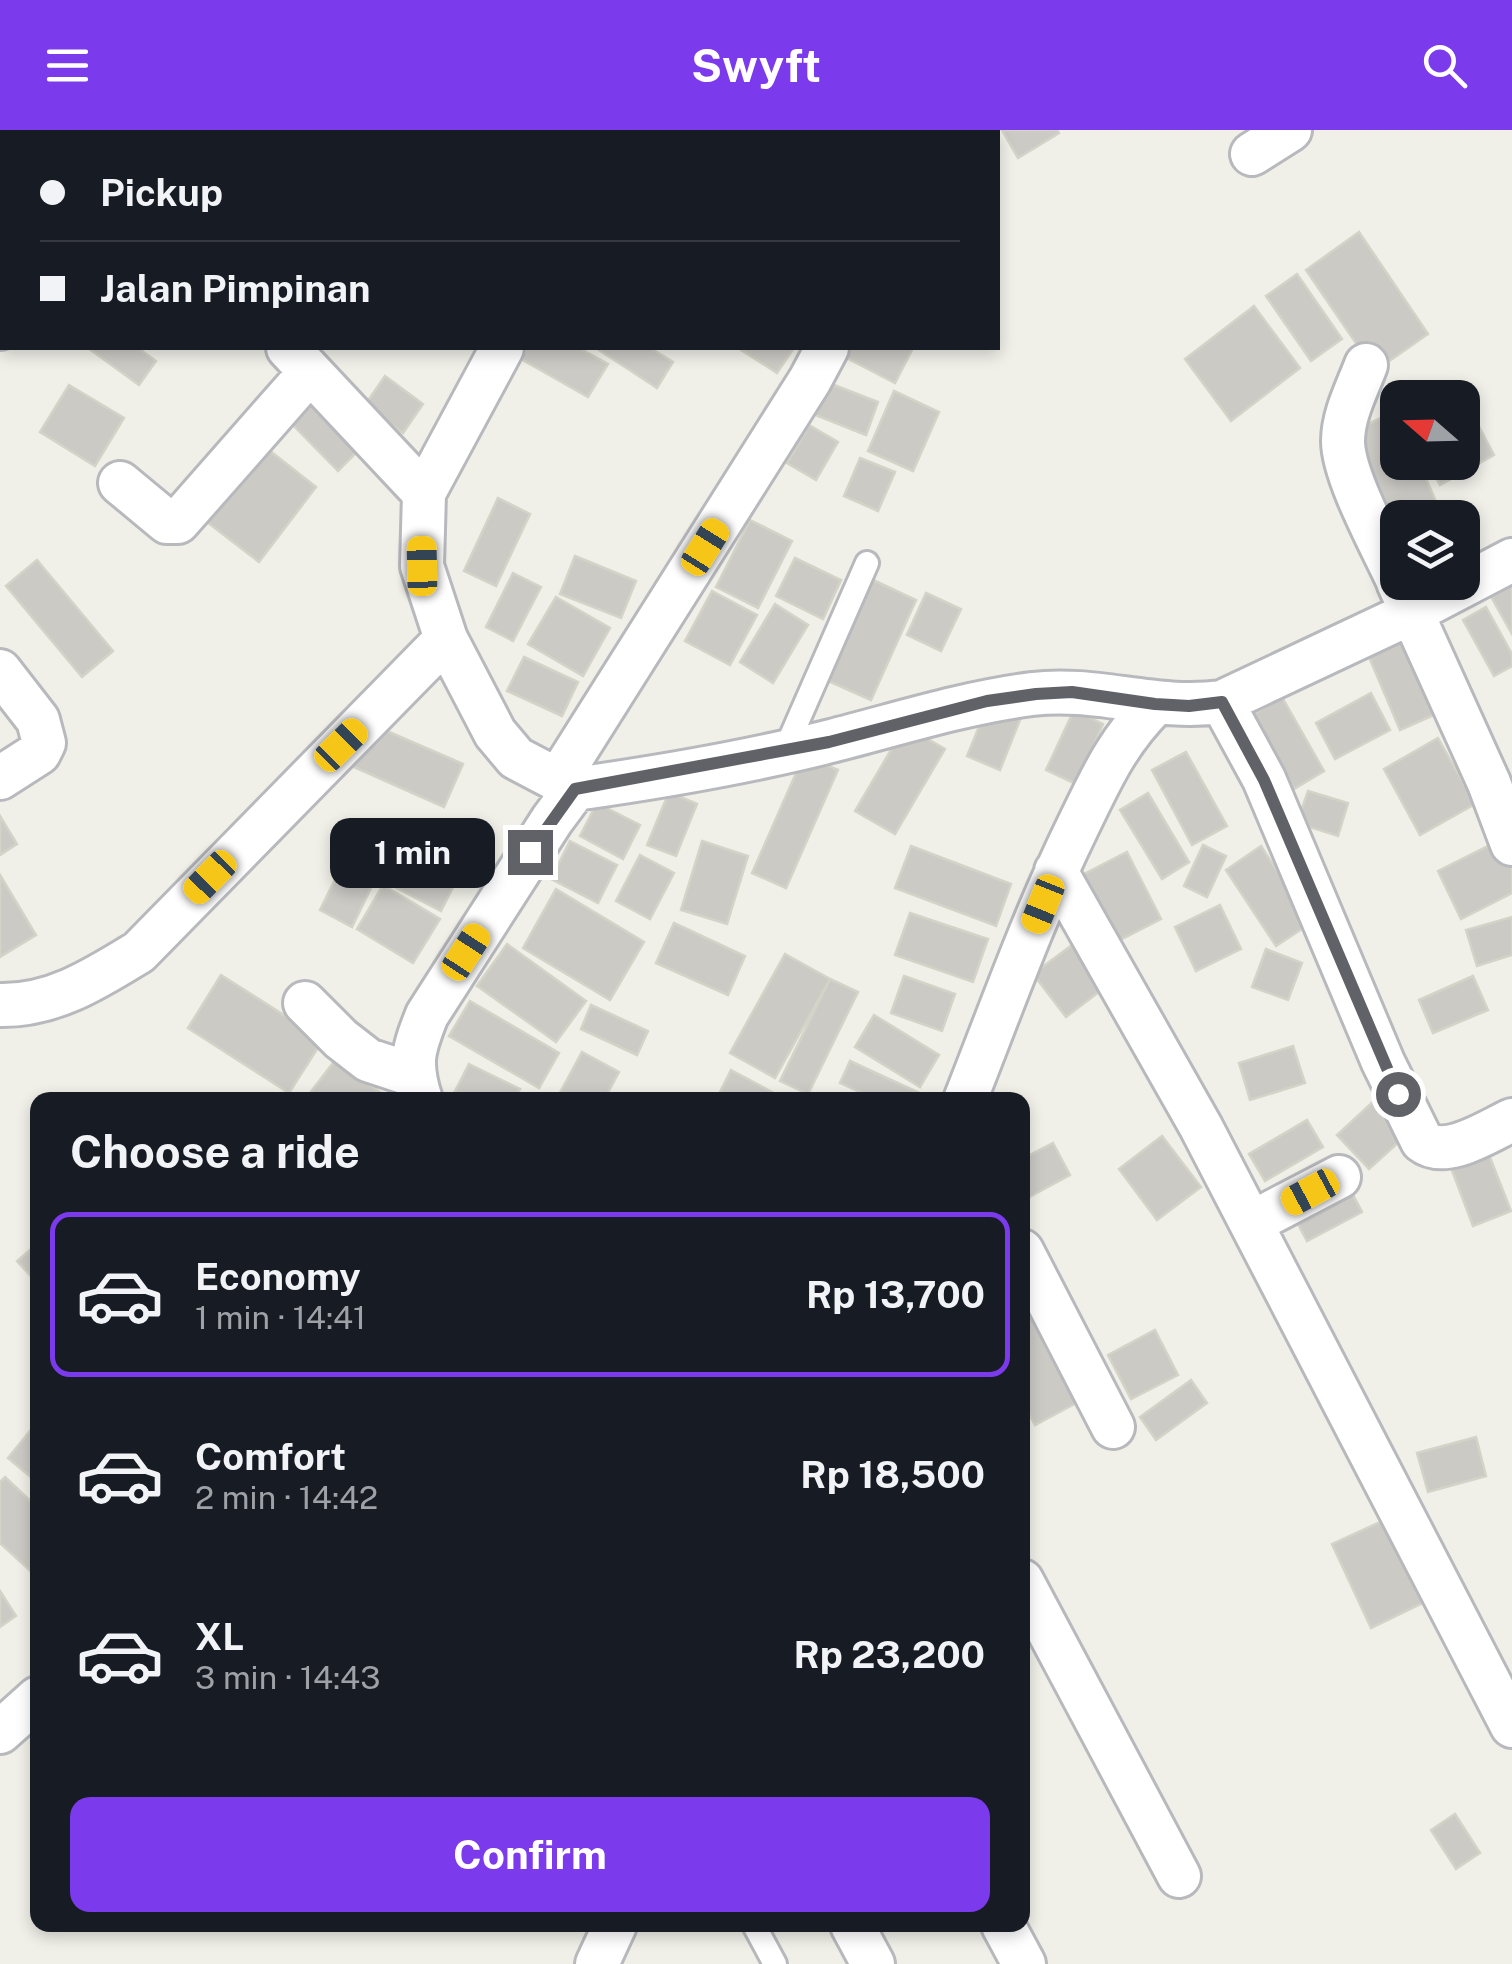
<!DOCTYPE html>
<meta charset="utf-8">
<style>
:root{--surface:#171b24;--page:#242831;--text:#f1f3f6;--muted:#9ea1a6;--line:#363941;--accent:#7c3aed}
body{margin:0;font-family:"Public Sans",sans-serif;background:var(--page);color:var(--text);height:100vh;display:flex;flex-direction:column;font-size:38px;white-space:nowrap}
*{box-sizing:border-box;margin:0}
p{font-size:32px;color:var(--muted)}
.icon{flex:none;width:55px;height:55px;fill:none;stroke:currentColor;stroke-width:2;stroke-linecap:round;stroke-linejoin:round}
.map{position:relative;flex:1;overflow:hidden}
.drawer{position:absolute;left:30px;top:962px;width:1000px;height:840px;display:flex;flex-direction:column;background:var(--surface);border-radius:20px;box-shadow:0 5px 15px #0003}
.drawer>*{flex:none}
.top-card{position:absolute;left:0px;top:0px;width:1000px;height:220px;box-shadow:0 5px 15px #0003;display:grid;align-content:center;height:220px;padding:0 40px;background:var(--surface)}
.needle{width:65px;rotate:290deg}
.controls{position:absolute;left:1380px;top:250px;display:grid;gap:20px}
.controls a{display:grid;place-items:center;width:100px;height:100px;border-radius:20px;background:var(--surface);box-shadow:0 5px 15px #0003;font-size:50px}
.end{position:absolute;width:45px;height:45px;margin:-22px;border:12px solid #606267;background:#fff;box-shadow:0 0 0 5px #fff}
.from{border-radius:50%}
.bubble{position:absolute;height:70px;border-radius:20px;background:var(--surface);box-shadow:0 5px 15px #0003;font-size:32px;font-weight:700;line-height:70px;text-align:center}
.car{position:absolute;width:30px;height:60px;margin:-30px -15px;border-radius:12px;box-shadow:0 0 8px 2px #0007;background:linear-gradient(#f5c518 24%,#345 0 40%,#f5c518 0 76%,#345 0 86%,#f5c518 0)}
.top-card b{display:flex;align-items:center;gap:35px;height:95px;font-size:38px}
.top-card b+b{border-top:2px solid var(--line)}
.top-card i{width:25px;height:25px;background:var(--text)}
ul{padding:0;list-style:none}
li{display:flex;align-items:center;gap:30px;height:165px;margin:0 20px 15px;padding:0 20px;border:5px solid transparent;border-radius:20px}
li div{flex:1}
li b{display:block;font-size:38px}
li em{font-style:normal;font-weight:700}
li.on{border-color:var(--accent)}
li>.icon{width:90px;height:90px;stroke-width:1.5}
h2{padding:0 40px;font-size:45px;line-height:120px}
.primary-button{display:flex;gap:20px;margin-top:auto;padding:20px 40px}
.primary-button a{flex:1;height:115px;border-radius:20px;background:var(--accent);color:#fff;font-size:40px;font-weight:700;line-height:115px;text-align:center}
header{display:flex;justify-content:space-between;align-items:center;height:130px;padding:0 40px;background:var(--accent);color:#fff;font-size:45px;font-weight:700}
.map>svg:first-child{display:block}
</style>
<header><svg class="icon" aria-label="menu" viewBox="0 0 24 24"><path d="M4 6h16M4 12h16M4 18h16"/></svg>Swyft<svg class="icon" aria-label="search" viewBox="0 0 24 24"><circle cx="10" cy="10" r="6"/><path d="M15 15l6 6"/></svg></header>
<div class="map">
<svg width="1512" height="1834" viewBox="0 0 1512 1834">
<rect width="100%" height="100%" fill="#f0f0e9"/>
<!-- building -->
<path fill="#cccac5" stroke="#d4d3c7" stroke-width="2.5" d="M1002,0H1057L1059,3L1018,28Z
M1359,102L1428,204L1375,241L1306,140Z
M1297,144L1342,209L1311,231L1266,166Z
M1254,176L1300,238L1231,291L1185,229Z
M88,218H138L156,231L139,255Z
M527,218H579L608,234L588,267L521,229Z
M596,218H650L673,232L657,258Z
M738,218H794L777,243Z
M842,218H913L895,253L839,224Z
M385,246L423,274L403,303L365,275Z
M816,248L878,272L866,305L803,280Z
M69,255L124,288L95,336L40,302Z
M320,260L370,309L338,341L290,292Z
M894,261L939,282L913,341L868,321Z
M1466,272L1494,325L1440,355L1428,332H1462V274Z
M1397,281L1398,332H1419L1443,388H1398V404L1352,301Z
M809,295L838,312L816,350L787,333Z
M265,317L316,357L259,432L207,392Z
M860,328L895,342L878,381L844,366Z
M498,368L530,384L496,456L464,441Z
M750,390L792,411L758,478L716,457Z
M575,426L636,451L621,488L560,464Z
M795,428L841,450L823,489L776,466Z
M37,430L113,521L82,547L6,456Z
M513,443L541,457L513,511L486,497Z
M869,448L916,470L871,570L824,549Z
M1512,452V504L1490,465Z
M712,461L757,485L730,535L685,511Z
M926,463L961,479L941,521L907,505Z
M556,467L610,498L583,546L528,514Z
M775,474L808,495L773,553L740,532Z
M1486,477L1512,524V536L1494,546L1463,490Z
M1402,504L1436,584L1400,600L1366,520Z
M524,527L578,552L562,586L507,561Z
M1371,563L1390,600L1335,629L1316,593Z
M1282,567L1324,641L1294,659L1251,586Z
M987,577L1020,590L1000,640L967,626Z
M1074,580L1103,594L1076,654L1046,640Z
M373,595L463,634L444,677L354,637Z
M905,596L945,619L895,704L855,681Z
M1438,608L1475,674L1420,705L1384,639Z
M1186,622L1227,696L1192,715L1152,640Z
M804,625L838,640L786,758L752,743Z
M1308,661L1348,673L1338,706L1297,693Z
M669,662L697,674L676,726L647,715Z
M1148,663L1189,732L1162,749L1120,680Z
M597,673L640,695L623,729L580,706Z
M0,686L17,714L0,725Z
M357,705L389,721L352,797L320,780Z
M411,707L464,735L441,781L387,753Z
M570,711L617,735L598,773L551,749Z
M702,711L748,726L727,794L681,780Z
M1498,711L1512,740V763L1461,789L1438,741Z
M1203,715L1226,726L1207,767L1184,756Z
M911,716L1011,754L996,796L895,758Z
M1261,716L1311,793L1276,816L1226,740Z
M1127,722L1161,789L1118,811L1084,744Z
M640,725L674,743L650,789L616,771Z
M0,745L36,805L0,827Z
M383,755L440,789L413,833L357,799Z
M556,759L644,812L610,870L523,818Z
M1220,775L1241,819L1196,841L1175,797Z
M910,783L988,809L973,852L895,825Z
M1512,787V825L1477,836L1466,800Z
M674,793L745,826L728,865L656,833Z
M1076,812L1108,855L1066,887L1033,844Z
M507,814L586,871L556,912L477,856Z
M1266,819L1302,833L1288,870L1252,857Z
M785,824L830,849L775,948L730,923Z
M221,845L323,910L289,963L188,898Z
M904,846L955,864L942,901L891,883Z
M1473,846L1488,880L1433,903L1419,870Z
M830,849L858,862L808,964L780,951Z
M470,871L559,923L539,958L449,906Z
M591,875L648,901L637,925L581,899Z
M874,885L939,925L920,957L855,917Z
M1293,916L1305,953L1250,970L1239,933Z
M582,922L619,942L604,970H556Z
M336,929L381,963L375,970L306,968Z
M850,931L926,966L925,970H877L840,953Z
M469,934L520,959L514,970L452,967Z
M731,940L787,970H716Z
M1377,968L1409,1003L1369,1039L1337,1005Z
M1307,990L1323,1017L1265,1051L1249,1024Z
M1162,1006L1201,1057L1157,1090L1119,1039Z
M1484,1012L1511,1081L1473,1096L1447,1027Z
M1053,1013L1070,1045L1022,1071V1029Z
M1346,1051L1362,1082L1307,1111L1291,1081Z
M38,1113V1154L17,1131Z
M1033,1180L1080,1271L1035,1295L1022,1271V1185Z
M1155,1200L1178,1245L1131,1269L1108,1225Z
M1191,1250L1207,1273L1156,1310L1140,1287Z
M38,1291V1353L8,1328Z
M1476,1307L1486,1346L1428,1362L1417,1323Z
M5,1347L38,1378V1448L0,1413V1352Z
M1389,1388L1427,1471L1371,1498L1332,1414Z
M0,1461L16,1486L0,1497Z
M1455,1684L1480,1723L1456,1739L1431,1700Z"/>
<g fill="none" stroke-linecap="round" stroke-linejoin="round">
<!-- service casing -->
<g stroke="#b8b9bd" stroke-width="28">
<path id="service" d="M785,620L867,433
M754,1795L775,1834"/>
</g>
<!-- minor casing -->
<g stroke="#b8b9bd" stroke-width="48">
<path id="minor" d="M105,2L107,0
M259,2V0
M623,2L624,0
M936,2L938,0
M1252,24L1290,0
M0,198L2,193
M288,218L424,363
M502,218L424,363L422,436L446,509L495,603L516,628L575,659
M1366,235C1357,259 1343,285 1343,311C1343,346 1382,416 1398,451
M120,353L167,392H178L310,242
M1398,452L1489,653L1512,714
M0,541L38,590L44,613L39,623L0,648
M1222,572L1264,649L1383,932L1422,1011C1446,1030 1488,1001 1512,990
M557,651L810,250L827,218
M1056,741L1201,997L1512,1596
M305,873L341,909L368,930L413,945
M0,875C53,876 95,849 139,822L446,509
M421,970C409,933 413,920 427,885L552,690L575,659C660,647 748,632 831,611C898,594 963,573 1032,564C1098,556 1153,581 1222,572L1411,483L1512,430
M965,970C1001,879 1034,786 1077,698C1101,649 1116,613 1155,574
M1251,1093L1339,1047
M1022,1121L1113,1297
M1022,1451L1179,1746
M0,1602L38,1568
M852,1795L873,1834
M1003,1795L1024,1834
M597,1834L615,1795"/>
</g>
<!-- service -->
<use href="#service" stroke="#fff" stroke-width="22"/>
<!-- minor -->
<use href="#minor" stroke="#fff" stroke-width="42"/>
</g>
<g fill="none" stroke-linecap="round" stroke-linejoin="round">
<!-- route -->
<path stroke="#606267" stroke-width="12" d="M530,722L575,659L829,612L987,571L1036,564L1072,562L1155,574L1189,576L1222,572L1264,650L1398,964"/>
</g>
</svg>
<div class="controls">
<a><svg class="needle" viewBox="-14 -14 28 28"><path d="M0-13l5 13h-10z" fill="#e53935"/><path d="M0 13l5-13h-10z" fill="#9ea1a6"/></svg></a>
<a><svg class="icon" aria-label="layers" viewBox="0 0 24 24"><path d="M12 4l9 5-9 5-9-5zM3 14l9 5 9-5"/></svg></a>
</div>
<i class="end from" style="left:1398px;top:964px"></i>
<i class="end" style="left:530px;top:722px"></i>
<div class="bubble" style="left:330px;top:688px;width:165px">1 min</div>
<i class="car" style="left:705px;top:417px;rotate:32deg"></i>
<i class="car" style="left:422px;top:436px;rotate:359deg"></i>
<i class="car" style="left:341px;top:615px;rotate:45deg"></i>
<i class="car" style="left:210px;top:747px;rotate:224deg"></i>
<i class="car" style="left:1043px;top:774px;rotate:202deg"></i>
<i class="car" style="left:466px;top:822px;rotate:33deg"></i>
<i class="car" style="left:1310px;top:1062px;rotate:242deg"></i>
<div class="top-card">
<b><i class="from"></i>Pickup</b>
<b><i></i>Jalan Pimpinan</b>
</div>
<section class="drawer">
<h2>Choose a ride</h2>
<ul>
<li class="on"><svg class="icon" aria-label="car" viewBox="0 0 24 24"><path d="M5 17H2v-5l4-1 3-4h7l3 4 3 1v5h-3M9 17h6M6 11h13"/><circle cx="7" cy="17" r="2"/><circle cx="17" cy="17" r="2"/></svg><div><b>Economy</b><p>1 min · 14:41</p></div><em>Rp 13,700</em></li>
<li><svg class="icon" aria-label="car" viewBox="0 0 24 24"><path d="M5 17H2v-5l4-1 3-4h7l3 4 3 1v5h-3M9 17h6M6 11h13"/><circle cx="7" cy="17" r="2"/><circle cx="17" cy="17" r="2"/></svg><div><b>Comfort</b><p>2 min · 14:42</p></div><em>Rp 18,500</em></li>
<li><svg class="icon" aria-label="car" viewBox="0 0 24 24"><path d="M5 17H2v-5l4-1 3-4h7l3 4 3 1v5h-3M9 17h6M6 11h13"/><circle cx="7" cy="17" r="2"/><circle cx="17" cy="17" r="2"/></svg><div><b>XL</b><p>3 min · 14:43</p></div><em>Rp 23,200</em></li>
</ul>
<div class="primary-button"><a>Confirm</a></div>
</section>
</div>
